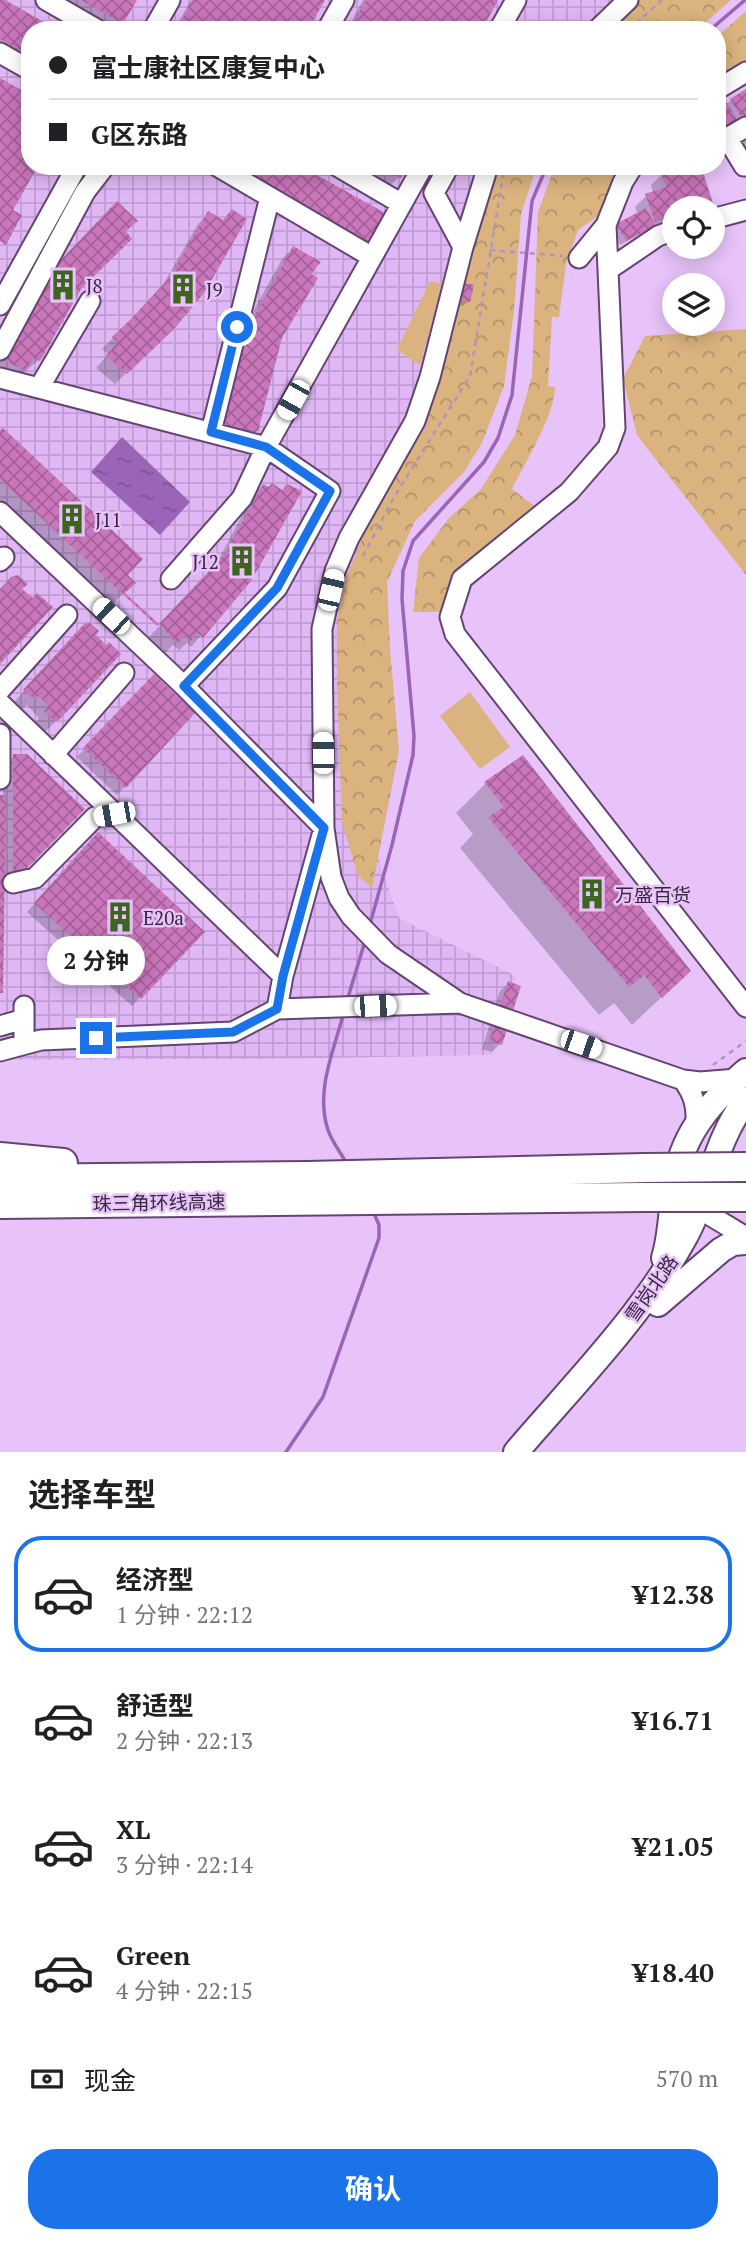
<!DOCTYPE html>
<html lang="zh">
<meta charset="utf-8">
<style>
:root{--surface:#fff;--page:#f6f6f6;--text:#202124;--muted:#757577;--line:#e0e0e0;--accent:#1a73e8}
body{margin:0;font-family:"PT Serif","Noto Sans SC",serif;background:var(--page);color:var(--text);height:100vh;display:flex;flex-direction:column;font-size:26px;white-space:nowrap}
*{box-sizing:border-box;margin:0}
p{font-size:23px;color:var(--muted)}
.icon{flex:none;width:38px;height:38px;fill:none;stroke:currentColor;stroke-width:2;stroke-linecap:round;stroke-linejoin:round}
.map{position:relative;height:1452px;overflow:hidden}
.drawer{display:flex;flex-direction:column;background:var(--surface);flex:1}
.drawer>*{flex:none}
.guide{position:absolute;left:21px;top:21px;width:705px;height:154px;border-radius:28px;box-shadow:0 4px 18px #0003;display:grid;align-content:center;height:154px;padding:0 28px;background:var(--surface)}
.buttons{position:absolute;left:662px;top:196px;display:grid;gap:14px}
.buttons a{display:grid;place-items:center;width:63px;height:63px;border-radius:50%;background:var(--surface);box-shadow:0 4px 18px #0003;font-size:35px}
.end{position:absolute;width:32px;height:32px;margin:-16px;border:9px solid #1a73e8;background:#fff;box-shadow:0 0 0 4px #fff}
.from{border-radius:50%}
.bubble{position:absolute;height:49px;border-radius:24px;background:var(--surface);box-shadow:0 4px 18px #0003;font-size:23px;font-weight:700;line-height:49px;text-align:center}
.car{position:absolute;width:21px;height:42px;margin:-21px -10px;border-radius:9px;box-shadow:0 0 5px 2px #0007;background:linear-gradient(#fff 24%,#345 0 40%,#fff 0 76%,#345 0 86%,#fff 0)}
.guide b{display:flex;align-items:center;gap:24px;height:66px;font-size:26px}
.guide b+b{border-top:2px solid var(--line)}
.guide i{width:18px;height:18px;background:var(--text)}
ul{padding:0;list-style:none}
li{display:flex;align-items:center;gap:21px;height:116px;margin:0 14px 10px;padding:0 14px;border:4px solid transparent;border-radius:28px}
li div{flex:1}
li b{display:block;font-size:26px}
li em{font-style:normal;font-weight:700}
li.current{border-color:var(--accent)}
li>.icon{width:63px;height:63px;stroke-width:1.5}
h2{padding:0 28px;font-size:32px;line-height:84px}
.pay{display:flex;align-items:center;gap:18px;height:77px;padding:0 28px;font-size:26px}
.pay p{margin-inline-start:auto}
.button{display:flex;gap:14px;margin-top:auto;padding:14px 28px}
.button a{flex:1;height:80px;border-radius:28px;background:var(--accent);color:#fff;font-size:28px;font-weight:700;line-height:80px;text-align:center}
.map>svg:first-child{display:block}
</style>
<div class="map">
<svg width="746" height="1452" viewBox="0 0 746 1452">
<defs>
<pattern id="industrial-grid" width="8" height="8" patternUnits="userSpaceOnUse" patternTransform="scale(1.75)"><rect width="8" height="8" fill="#e0b7f5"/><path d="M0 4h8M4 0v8" fill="none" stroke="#c19dd3"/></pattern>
<pattern id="park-crowns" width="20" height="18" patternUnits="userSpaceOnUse" patternTransform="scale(1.75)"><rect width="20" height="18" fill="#dab37f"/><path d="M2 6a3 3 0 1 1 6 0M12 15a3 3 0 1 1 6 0" fill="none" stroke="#b29269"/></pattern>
<pattern id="water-ripples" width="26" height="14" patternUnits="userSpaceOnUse" patternTransform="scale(1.75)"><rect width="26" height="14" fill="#9c64b7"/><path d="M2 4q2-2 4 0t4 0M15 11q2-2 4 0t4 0" fill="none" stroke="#805296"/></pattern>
<pattern id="building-cross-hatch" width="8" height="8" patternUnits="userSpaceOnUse" patternTransform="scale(1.75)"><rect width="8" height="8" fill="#c976ba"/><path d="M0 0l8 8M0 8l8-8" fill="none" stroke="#a46199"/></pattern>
</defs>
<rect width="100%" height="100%" fill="#e7c3fa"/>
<!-- industrial -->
<path fill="url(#industrial-grid)" d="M0,0H701L665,30H30V166H523L468,409L361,576L359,802L399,918L516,976L492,1055L265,1059L0,1060Z"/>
<!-- green -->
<path fill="#dab37f" d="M430,281L442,284L420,365L397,350Z
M470,692L510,747L480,769L440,716Z"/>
<!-- park -->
<path fill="url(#park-crowns)" d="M637,0H731L697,30H605Z
M746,11V63L718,80V36Z
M496,166H539L535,172L521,214L514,311L504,386L482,443L464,472L415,521L387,582L390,649L399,751L372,888L358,876L342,822L337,681V619L346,578L373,512L426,426Z
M558,166H626L598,216L578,230L566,264L559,317H552L548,386L555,387C555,414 525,463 512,489L536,507L444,612H413L419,558L449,518L481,489L515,435L532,376L538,212L552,174Z
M746,329V575L637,435L623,379L645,336Z"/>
<!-- water -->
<path fill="url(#water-ripples)" d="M122,437L190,502L160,535L91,472Z"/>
<!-- shadow -->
<path fill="#0003" d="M0,0L30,30V68L0,51Z
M59,0H135L122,23L115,30Z
M191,0H323L306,30H174Z
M363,0H497L480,30H347Z
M746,91V126L718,143V109Z
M746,135V168L734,148Z
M357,166H405L399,177L391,185Z
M662,174L711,202L705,208H674V222L648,230L620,245L612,230L618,225L638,215L635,207L646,196L653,193L651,185Z
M208,214L173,328L115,384L96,368L108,354L102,349L160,290L198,224Z
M124,232L79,289L39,360L13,381L0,375V354Z
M293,248L280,338L257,430L245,442L214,436L239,337L282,259Z
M461,284L468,301L463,306L452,304Z
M0,432L133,583L112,605L0,500Z
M263,486L282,492L260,566L191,647L187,643L179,650L173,645L165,653L149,637L214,568L252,497Z
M73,637L57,720L46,731L42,730L35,723L39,718L27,705L22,709L14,702Z
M154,677L193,713L117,795L77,757Z
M14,756L83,809L10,882H3L0,993V797H3V767Z
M523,757L689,971L632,1025L614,1003L599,1015L460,848L473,834L456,813L485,784Z
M91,842L202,932L132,1006L27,912Z
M509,983L500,1044L492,1052L482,1049L500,991Z"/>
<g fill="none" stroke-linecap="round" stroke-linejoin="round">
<!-- stream -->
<path stroke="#9c64b7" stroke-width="3.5" d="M710,30L745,0
M370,924L392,845L413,755L414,736L402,599L403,571L413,541L484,462L498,438L512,395L532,201L543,175L549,166
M347,1001L365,941
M344,1012C334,1050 315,1091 328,1130C332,1142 341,1153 347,1164
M286,1452L323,1397L379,1238V1225L373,1211"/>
</g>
<!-- building -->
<path fill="url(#building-cross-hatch)" d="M0,0H5L58,30H30V56L0,39Z
M81,0H137L123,24Z
M193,0H325L308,30H176Z
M366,0H498L482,30H349Z
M0,78L30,95V166H38L13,210L22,215L6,245L0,241Z
M746,89V121L744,122L730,99Z
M726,101L740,124L722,136L718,129V107Z
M227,166H301L385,213L368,245Z
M379,166H407L401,178Z
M680,166H701L713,203L696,208H674V216L655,222L645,194L666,187L661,173Z
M117,201L138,221L126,231L132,239L81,289L40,361L33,357L26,371L1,359L56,265Z
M646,208L656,226L626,241L616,224Z
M232,209L247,219L204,293L174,329L127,374L106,356L118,342L112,337L130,320L170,277L208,211L223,220Z
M293,246L321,262L311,274L318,278L282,338L258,431L241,437L240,429L224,425L242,347L250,324Z
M460,282L474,285L470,302L456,299Z
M3,428L143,559L128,575L136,583L125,593L159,624L225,554L263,484L269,487L272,483L282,490L287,484L302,491L251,581L203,638L198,633L191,641L185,635L177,644L159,624L157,626L0,479V430Z
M18,575L28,584L22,589L33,598L37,593L53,607L0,664V589L11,577Z
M89,622L99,631L96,635L106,645L109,642L121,654L58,721L53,720L44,711L49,706L39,696L34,699L23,690L84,624Z
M154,674L195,713L126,788L83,748Z
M13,754H27L85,809L23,872H13Z
M523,755L691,971L662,998L644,975L629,987L488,817L504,807L484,782Z
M0,795H6L3,993H0Z
M98,832L205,932L141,999L34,903Z
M508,981L521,986L502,1045L489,1041Z"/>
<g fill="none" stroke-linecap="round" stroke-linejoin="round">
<!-- minor casing -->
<g stroke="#644473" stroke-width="23">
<path id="minor" d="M46,0L98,30
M153,30L170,0
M327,30L344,0
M499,30L516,0
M597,30L628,0
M0,53L30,70
M718,89L746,72
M746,127L727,138L744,166H746
M217,166L372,257
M337,166L402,204
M449,166L434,193L463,247
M488,166L463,247L430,377L415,421L349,538L335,571L322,629L324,828L331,877L339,898L351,916L388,954L460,1003L683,1080L700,1082L737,1079
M633,166L623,182L606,225L615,428L608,447L569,492L462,579L450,617L455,634L746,1007
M712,219L746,210
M579,258L606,225
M608,270L658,236L674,230
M0,305L77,166
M0,350L85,192L105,166
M0,378L266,447L330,491L277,588L184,686
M39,388L90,301
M211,432L270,197
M0,512L184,686L324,828
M0,561L4,557
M171,579L242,498L266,447L423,166
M0,690L67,615
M0,703L283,976
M0,734V779
M53,755L124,673
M13,883L35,878L95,817L115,814
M24,1006V1044
M277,1009L283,976L322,835
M0,1026L24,1019
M0,1051L41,1040L233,1032L277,1009L460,1003
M683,1080C694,1095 697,1106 696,1124
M701,1203L711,1216L746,1237"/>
</g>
<!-- major casing -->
<g stroke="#644473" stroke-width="28">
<path id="major" d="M664,1258C671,1235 671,1212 674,1188C680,1137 708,1104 746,1071
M658,1304L721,1250L733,1243L746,1242
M516,1452C575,1383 641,1317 685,1237C710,1192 714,1141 746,1100"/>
</g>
<!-- highway casing -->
<g stroke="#644473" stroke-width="32">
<path id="highway" d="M0,1157L63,1163
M0,1179L307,1176L645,1168
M0,1204L644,1197"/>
</g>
<!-- path -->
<path stroke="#b193c0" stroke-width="2.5" stroke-dasharray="5 5" stroke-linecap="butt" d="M629,30L662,0
M490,250L563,256
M363,556L394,497L470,376L503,176L508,166
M713,1065L746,1041"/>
<!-- minor -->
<use href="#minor" stroke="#fff" stroke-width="19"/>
<!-- major -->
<use href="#major" stroke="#fff" stroke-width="24"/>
<!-- highway -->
<use href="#highway" stroke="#fff" stroke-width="28"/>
<!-- highway-bridge casing -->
<g stroke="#644473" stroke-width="32" stroke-linecap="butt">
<path id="highway-bridge" d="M645,1168L746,1167
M644,1197H746"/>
</g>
<!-- highway-bridge -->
<use href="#highway-bridge" stroke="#fff" stroke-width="28"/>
</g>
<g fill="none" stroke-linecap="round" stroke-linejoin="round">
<!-- route -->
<path stroke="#1a73e8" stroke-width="9" d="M96,1038L233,1032L277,1009L283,976L324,828L184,686L277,588L330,491L266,447L211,432L237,327"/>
</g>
<!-- icons -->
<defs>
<g id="building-bare" transform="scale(2.415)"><path d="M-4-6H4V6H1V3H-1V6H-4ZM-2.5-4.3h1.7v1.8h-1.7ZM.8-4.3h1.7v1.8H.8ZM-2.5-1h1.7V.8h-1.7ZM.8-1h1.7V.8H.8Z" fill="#3e6520" stroke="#e7c3fa" stroke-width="2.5" paint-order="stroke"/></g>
</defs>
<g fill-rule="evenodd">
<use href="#building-bare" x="63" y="285"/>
<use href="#building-bare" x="183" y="289"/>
<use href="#building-bare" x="72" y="519"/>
<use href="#building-bare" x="242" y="561"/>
<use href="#building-bare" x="592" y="894"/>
<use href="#building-bare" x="120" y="917"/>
</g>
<g text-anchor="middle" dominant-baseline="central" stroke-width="5" stroke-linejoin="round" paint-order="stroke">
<!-- poi labels -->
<g font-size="19" fill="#37283e" stroke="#e7c3fa" text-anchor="start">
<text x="86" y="285">J8</text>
<text x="206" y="289">J9</text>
<text x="95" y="519">J11</text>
<text x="219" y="561" text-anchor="end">J12</text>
<text x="615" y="894">万盛百货</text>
<text x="143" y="917">E20a</text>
</g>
<!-- street labels -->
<g font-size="19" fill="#37283e" stroke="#e7c3fa">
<text transform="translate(159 1202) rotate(-1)">珠三角环线高速</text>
<text transform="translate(651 1288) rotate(-55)">雪岗北路</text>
</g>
</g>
</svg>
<div class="buttons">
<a><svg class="icon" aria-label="locate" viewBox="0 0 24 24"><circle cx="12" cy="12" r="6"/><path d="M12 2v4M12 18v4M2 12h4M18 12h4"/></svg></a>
<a><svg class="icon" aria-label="layers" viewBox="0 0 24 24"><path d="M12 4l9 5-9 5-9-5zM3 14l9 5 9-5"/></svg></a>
</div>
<i class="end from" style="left:237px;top:327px"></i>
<i class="end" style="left:96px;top:1038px"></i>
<div class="bubble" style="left:47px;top:936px;width:98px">2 分钟</div>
<i class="car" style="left:293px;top:400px;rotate:209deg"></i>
<i class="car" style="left:331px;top:590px;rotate:13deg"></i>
<i class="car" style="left:111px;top:616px;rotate:313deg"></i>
<i class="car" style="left:323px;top:753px;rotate:359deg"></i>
<i class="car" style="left:114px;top:814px;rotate:260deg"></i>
<i class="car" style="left:375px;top:1006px;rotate:88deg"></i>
<i class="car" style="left:581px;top:1044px;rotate:109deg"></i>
<div class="guide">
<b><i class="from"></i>富士康社区康复中心</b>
<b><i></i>G区东路</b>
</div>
</div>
<section class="drawer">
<h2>选择车型</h2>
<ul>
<li class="current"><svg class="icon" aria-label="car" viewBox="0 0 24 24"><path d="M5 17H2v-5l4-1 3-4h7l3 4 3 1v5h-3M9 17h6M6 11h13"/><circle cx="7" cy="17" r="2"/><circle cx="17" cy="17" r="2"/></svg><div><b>经济型</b><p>1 分钟 · 22:12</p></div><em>¥12.38</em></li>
<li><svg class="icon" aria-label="car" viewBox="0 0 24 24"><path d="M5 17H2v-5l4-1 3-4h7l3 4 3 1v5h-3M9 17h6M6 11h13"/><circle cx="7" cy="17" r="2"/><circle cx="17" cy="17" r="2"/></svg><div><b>舒适型</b><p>2 分钟 · 22:13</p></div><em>¥16.71</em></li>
<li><svg class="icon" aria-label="car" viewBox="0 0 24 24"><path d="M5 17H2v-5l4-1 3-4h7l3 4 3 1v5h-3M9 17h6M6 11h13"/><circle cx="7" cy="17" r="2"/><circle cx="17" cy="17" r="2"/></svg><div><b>XL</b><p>3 分钟 · 22:14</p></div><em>¥21.05</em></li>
<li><svg class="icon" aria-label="car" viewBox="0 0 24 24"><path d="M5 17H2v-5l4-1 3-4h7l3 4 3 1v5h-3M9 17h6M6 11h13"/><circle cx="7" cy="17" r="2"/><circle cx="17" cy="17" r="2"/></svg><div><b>Green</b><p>4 分钟 · 22:15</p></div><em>¥18.40</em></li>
</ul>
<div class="pay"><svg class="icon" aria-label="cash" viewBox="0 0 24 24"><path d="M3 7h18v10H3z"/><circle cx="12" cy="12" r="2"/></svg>现金<p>570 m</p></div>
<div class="button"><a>确认</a></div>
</section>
